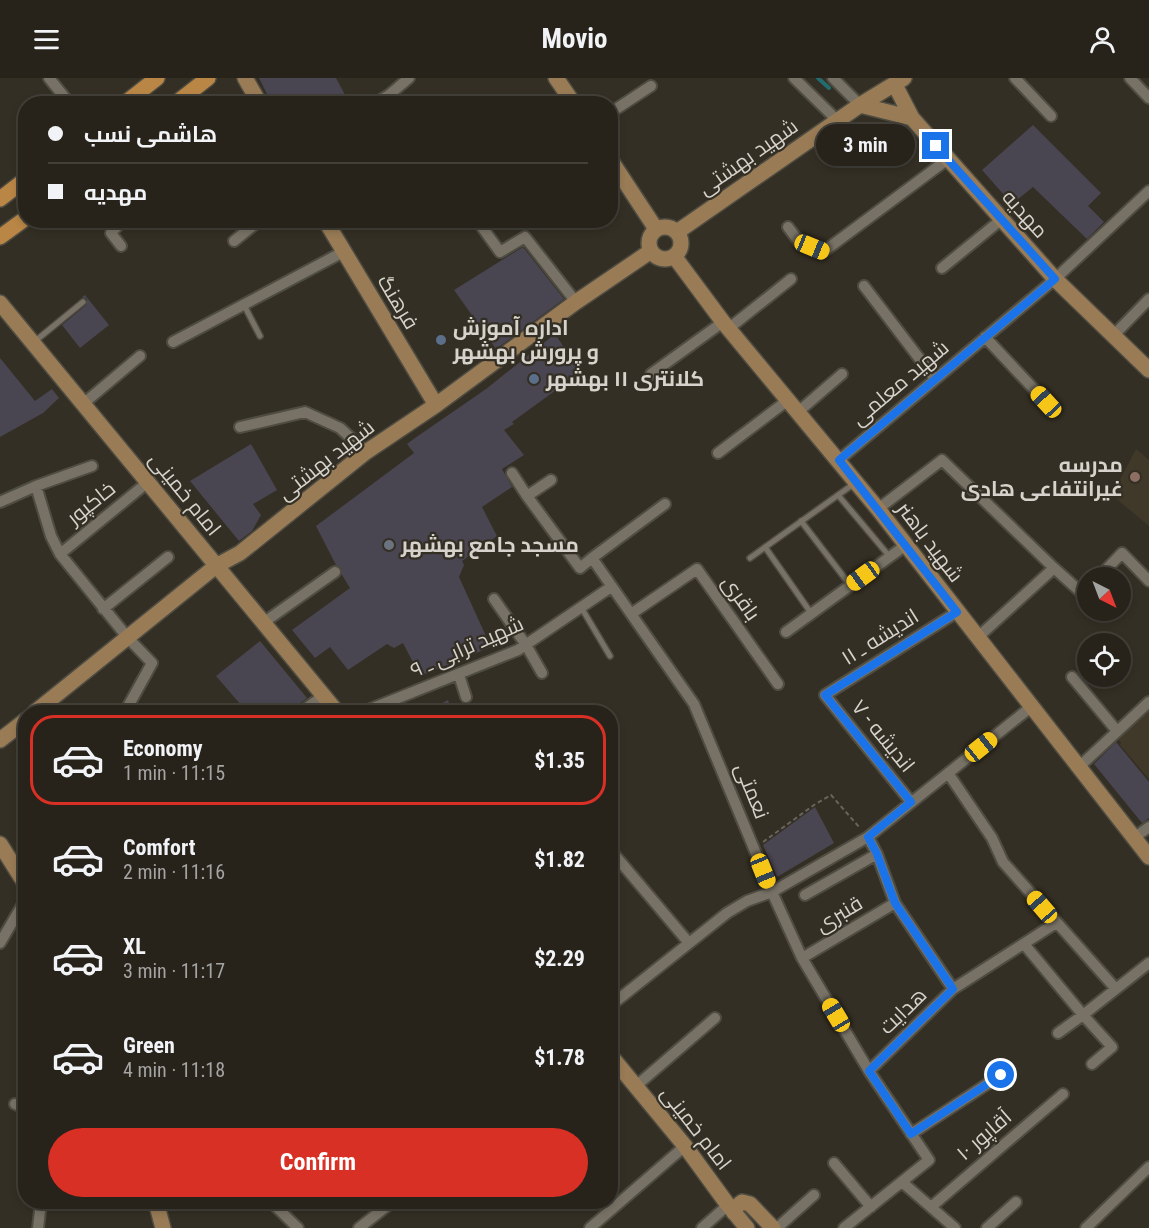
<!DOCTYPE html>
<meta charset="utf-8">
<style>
:root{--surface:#27231b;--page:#2f2b24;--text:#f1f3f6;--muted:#a4a4a3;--line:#43403a;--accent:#d93025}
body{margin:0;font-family:"Roboto Condensed",Cairo,sans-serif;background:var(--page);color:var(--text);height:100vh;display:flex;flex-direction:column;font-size:22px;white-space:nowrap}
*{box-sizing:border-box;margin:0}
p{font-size:20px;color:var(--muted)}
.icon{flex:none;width:33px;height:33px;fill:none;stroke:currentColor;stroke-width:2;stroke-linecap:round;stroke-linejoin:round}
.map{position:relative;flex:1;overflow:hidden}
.details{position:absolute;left:18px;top:627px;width:600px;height:504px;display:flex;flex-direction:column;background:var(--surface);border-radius:24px;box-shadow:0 3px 9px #0003,0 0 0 2px var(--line)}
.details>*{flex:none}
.guide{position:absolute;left:18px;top:18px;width:600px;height:132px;border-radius:24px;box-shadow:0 3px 9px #0003,0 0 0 2px var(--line);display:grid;align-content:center;height:132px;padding:0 30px;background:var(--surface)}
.needle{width:39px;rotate:138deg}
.tools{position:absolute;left:1077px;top:489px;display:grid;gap:12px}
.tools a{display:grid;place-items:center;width:54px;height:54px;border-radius:50%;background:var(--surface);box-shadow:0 3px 9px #0003,0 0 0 2px var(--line);font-size:30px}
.end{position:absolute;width:27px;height:27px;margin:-14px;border:8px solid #1a73e8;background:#fff;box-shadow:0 0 0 3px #fff}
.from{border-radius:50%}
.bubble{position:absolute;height:42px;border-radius:21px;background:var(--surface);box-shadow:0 3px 9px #0003,0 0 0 2px var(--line);font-size:20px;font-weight:700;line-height:42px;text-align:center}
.car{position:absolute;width:18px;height:36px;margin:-18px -9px;border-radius:8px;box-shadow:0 0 4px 2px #0007;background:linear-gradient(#f5c518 24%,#345 0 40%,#f5c518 0 76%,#345 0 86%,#f5c518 0)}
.guide b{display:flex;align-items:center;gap:21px;height:57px;font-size:22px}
.guide b+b{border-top:2px solid var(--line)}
.guide i{width:15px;height:15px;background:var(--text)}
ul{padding:10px 0 0;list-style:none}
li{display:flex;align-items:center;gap:18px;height:90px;margin:0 12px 9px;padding:0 18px;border:3px solid transparent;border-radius:24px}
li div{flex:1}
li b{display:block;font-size:22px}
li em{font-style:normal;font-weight:700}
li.active{border-color:var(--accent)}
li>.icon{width:54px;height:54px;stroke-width:1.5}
.button{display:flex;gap:12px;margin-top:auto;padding:12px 30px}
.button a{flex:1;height:69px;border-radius:36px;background:var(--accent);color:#fff;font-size:24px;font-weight:700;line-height:69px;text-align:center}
header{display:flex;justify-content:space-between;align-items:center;height:78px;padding:0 30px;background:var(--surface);font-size:27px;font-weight:700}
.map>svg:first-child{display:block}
</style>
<header><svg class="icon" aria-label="menu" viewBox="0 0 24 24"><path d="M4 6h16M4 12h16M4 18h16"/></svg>Movio<svg class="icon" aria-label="person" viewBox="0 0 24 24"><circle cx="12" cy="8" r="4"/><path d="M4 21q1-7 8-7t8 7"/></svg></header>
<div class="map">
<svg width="1149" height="1150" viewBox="0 0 1149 1150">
<rect width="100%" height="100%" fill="#342f24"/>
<!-- built -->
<path fill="#403828" d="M1136,371L1149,382V448L1112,417Z
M1149,633V701L1120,667L1121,665L1118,660Z"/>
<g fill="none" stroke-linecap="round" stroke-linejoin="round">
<!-- stream -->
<path stroke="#226c70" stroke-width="4" d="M818,0L829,10"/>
</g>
<!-- building -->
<path fill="#494551" d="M259,0H336L350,26H272Z
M1033,47L1101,115L1088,128L1104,144L1087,161L1033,109L1012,126L982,92Z
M523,169L564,221L496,271L454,212Z
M85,217L109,247L80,270L62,247L86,227L87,221L82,219Z
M555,256L581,294L512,344L514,346L504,352L524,377L502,391L512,409L482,429L497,458L462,483L464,487L459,499L491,569L420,598L403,565L394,570L387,566L348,592L330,569L315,580L292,552L350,510L342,497L341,490L336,487L316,448L414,375L407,366L415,360L486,311Z
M0,280L35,323L52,311L59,320L43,335L0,359Z
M251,366L277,412L253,426L261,437L252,453L239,463L190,403Z
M260,563L307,620L288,634H247L216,598Z
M448,622L452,634H425Z
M1116,664L1149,704V740L1142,745L1094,686Z
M815,729L834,765L777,799L763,767Z"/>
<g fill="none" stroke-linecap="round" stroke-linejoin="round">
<!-- lane casing -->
<g stroke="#4f4c42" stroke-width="8">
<path id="lane" d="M244,227L260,258
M34,264L83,224
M838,417L890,479
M801,443L850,507
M765,469L811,535
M750,480L855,405
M581,529L610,578"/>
</g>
<!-- street casing -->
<g stroke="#4f4c42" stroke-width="14">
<path id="street" d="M49,0L70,26
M794,0L838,43
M833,0L860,27
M1015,0L1051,38
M1130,0L1149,20
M374,26L389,17L409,0
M610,35L651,8
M477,142L500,174L525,159L576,224
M788,149L800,165L823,174L948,81
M234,163L260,142
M121,168L111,155L123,142
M942,190L1002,141
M864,208L935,301
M728,251L791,201
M1114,257L1149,221
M985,259L1046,324
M173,264L343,174
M651,296L723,244
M83,326L140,278
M798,334L842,296
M240,349L305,334L340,350L366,374
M718,375L788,322
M839,382L1055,201L1149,113
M512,395L527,418L580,490L592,480L694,626L772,814L802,880L869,993L929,1082L844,1150
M36,408L51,458L60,476L128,560L152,585L125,634
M527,418L551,402
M0,424L36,408L92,388
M878,431L942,382L1054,490L1083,516L1088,511
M60,476L148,404
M592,480L665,426
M1098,500L1122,475L1149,503
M494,521L526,567L542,595
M103,531L168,479
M631,536L697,491L778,606
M263,545L335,494
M786,554L906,467
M977,560L1054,490
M459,597L466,619
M1072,599L1117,653
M301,634L323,618
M363,634L518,572L611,509
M1080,688L1149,624
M948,695L992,760L1003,784L1116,911
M911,724L825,617L957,534
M868,759L877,776L895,825L953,911
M1135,759L1149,749
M613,775L689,865
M805,817L877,776
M0,865L26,821
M1024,866L1083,937L1149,885
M802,880L895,825
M610,928L727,835L747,823L772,814L868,759L1031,629
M1058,955L1083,937L1112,969L1092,986
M869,993L953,911L1056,845
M636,1008L715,940
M15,1026L26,1031
M911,1056L1001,997
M834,1085L871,1129
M902,1104L955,1150
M271,1124L298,1150
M931,1129L1063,1016
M38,1150L41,1124
M359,1150L392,1124
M590,1150L685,1068
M702,1150L728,1127
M777,1150L814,1117
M987,1150L1016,1124
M1086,1150L1149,1089"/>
</g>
<!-- secondary casing -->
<g stroke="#4f4c42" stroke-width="18">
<path id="secondary" d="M245,0L260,26
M556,0L574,26
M895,7L912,40
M860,27L912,40L1055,201L1149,292
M610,81L656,151
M325,142L436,327
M649 165a16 16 0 1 1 32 0a16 16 0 1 1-32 0Z
M677,154L860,27L904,0
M674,178L723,244L878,431L1149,779
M0,225L337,634
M35,634L216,488L240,475L366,374L436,327L576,224L651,173
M0,662L26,642
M0,766L26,807
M610,977L685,1068L728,1127L747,1150
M156,1124L163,1150
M734,1135L737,1128L742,1124L750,1126L773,1150"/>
</g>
<!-- primary casing -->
<g stroke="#4f4c42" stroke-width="18">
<path id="primary" d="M124,26L157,0
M175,26L208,0
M0,121L26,101
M0,159L26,140"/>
</g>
<!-- path -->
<path stroke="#69645a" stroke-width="2" stroke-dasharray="4.5 3" stroke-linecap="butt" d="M763,764L814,727L831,717L860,750"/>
<!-- lane -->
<use href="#lane" stroke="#787266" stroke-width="5"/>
<!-- street -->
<use href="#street" stroke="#787266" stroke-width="10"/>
<!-- secondary -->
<use href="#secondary" stroke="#997c56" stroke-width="15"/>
<!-- primary -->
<use href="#primary" stroke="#b98646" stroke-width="15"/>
</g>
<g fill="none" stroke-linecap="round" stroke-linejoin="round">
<!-- route -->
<path stroke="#1a73e8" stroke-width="8" d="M936,68L1055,201L839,382L957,534L825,617L911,724L868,759L877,776L895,825L953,911L869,993L911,1056L1001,997"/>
</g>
<!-- markers -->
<g fill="#5c6f8a" stroke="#342f24" stroke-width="2">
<circle cx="441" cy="262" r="6"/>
<circle cx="534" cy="301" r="6"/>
</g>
<circle fill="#8d6e63" stroke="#342f24" stroke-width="2" cx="1135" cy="399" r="6"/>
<circle fill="#6b7280" stroke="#342f24" stroke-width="2" cx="389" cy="467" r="6"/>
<g text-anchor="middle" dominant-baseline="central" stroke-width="4.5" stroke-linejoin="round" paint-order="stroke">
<!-- street labels -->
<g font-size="21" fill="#d6d3cc" stroke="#342f24">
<text transform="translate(748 79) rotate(-35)">شهید بهشتی</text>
<text transform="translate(1025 136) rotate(48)">مهدیه</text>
<text transform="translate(398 224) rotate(59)">فرهنگ</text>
<text transform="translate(900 305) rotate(-40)">شهید معلمی</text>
<text transform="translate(326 382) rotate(-38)">شهید بهشتی</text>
<text transform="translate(185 416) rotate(51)">امام خمینی</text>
<text transform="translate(91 425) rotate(-39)">خاکپور</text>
<text transform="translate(930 464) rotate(53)">شهید باهنر</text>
<text transform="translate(741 520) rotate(55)">باقری</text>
<text transform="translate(880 559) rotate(-32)">اندیشه ـ ۱۱</text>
<text transform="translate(467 569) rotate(-24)">شهید ترابی ـ ۹</text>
<text transform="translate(883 658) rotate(51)">اندیشه - ۷</text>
<text transform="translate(752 713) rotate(68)">نعمتی</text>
<text transform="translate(839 836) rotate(-31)">قنبری</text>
<text transform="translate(903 933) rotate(-44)">هدایت</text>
<text transform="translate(696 1050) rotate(52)">امام خمینی</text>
<text transform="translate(984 1057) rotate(-41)">آقاپور ۱۰</text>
</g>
<!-- poi labels -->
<g font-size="21" font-weight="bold" fill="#d6d3cc" stroke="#342f24" text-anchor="start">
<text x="453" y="250">اداره آموزش<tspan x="453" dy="24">و پرورش بهشهر</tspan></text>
<text x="546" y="301">کلانتری ۱۱ بهشهر</text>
<text x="1123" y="387" text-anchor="end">مدرسه<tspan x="1123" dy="24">غیرانتفاعی هادی</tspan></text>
<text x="401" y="467">مسجد جامع بهشهر</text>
</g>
</g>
</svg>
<div class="tools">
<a><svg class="needle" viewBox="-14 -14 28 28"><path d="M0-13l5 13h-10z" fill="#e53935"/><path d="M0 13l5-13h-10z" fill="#a4a4a3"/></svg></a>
<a><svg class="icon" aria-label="locate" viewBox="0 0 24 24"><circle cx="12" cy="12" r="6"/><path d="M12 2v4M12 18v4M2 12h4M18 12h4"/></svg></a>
</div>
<i class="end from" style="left:1001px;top:997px"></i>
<i class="end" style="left:936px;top:68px"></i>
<div class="bubble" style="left:816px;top:46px;width:99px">3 min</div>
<i class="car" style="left:812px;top:169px;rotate:112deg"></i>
<i class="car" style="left:1046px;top:324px;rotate:317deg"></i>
<i class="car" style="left:863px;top:498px;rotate:234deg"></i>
<i class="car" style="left:981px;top:669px;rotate:51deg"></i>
<i class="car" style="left:763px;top:793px;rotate:158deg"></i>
<i class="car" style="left:1042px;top:829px;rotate:319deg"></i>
<i class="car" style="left:836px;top:937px;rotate:329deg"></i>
<div class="guide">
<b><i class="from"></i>هاشمی نسب</b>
<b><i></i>مهدیه</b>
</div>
<section class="details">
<ul>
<li class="active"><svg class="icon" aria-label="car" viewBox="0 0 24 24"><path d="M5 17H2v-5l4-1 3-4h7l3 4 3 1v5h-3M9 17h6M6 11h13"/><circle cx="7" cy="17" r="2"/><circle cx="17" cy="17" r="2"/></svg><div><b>Economy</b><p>1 min · 11:15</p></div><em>$1.35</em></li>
<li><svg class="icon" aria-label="car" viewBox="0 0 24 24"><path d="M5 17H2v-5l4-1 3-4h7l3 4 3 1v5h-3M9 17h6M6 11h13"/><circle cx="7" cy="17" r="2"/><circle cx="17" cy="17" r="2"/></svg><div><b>Comfort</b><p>2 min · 11:16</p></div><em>$1.82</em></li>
<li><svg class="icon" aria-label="car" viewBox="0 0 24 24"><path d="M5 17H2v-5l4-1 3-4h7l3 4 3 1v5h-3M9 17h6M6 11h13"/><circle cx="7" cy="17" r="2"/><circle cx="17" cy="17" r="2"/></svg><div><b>XL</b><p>3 min · 11:17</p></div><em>$2.29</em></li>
<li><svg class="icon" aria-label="car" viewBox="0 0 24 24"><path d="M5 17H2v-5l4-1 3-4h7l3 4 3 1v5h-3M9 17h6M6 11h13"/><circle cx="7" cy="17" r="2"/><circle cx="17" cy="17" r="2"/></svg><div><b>Green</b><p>4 min · 11:18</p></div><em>$1.78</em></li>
</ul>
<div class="button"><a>Confirm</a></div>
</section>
</div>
